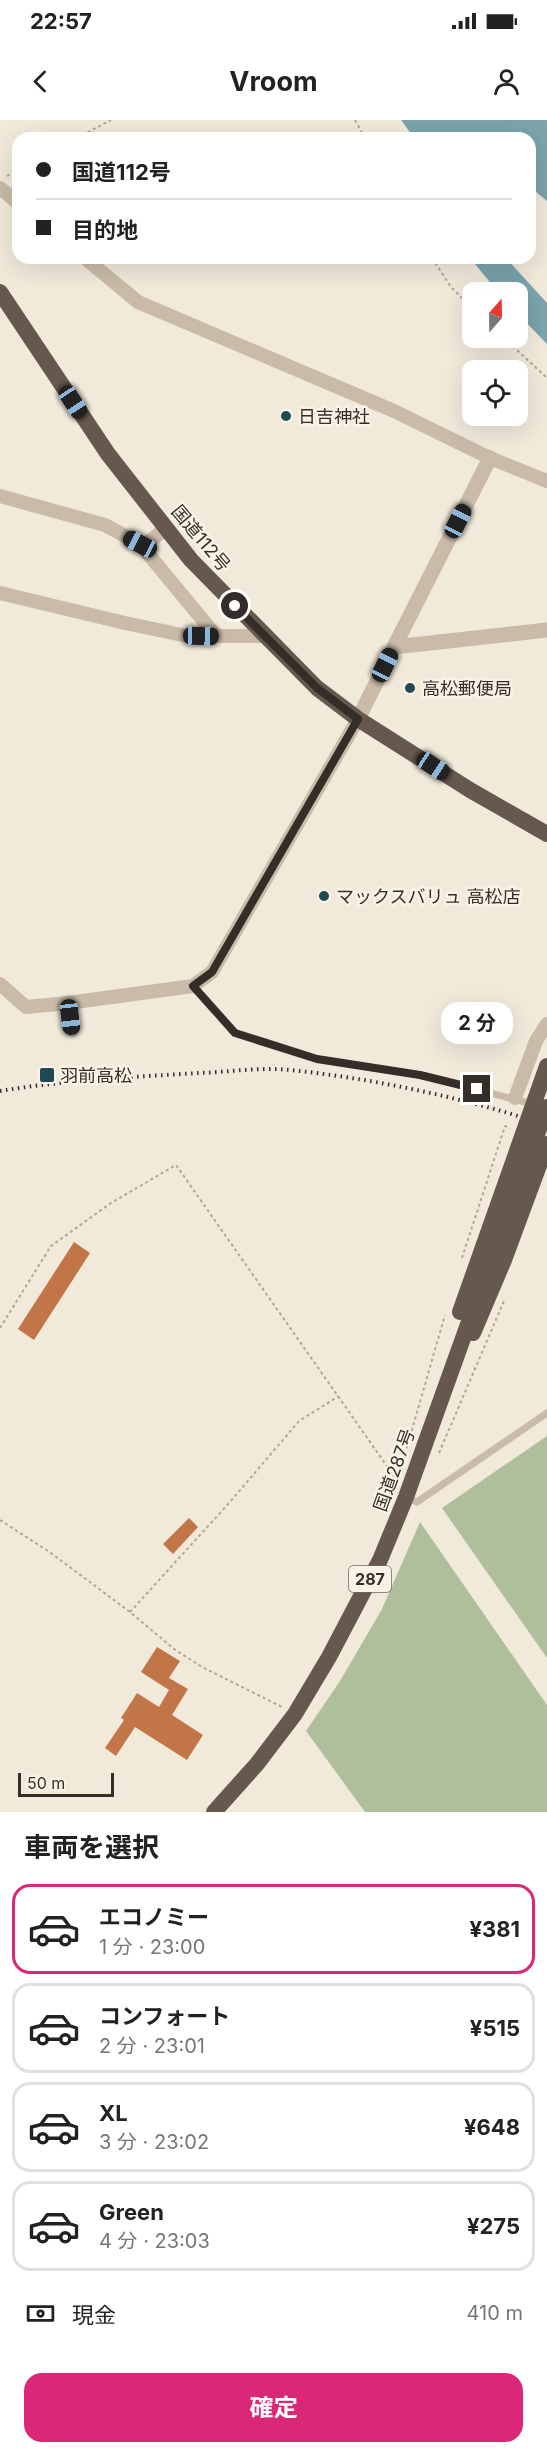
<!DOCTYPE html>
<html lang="ja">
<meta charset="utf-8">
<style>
:root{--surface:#fff;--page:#f6f6f6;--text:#222;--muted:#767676;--line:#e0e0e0;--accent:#db2777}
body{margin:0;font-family:Inter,"Noto Sans JP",sans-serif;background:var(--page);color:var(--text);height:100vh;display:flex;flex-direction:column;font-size:22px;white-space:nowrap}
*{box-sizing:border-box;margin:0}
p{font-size:20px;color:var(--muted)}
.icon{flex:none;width:33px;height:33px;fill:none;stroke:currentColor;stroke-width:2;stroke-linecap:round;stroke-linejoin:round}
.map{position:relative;height:1692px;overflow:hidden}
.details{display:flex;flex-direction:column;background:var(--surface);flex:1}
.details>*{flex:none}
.hud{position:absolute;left:12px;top:12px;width:524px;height:132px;border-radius:18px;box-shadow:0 6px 24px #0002;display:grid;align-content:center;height:132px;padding:0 24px;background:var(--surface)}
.needle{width:39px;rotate:20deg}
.controls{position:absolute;left:462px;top:162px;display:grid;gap:12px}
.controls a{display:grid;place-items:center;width:66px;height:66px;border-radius:12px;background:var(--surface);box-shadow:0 6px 24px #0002;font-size:30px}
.scale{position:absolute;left:18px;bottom:15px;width:96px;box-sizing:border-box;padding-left:6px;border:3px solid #352e28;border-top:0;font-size:16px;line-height:21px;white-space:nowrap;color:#352e28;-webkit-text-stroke:4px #f9f3e7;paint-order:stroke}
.end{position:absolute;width:27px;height:27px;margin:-14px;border:8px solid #352e28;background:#fff;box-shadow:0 0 0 3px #fff}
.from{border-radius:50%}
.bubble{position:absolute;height:42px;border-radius:18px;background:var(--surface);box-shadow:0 6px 24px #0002;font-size:20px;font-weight:700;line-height:42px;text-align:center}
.car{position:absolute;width:18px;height:36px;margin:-18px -9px;border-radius:8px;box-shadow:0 0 4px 2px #0007;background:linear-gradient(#222 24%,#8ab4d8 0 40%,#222 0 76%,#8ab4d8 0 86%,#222 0)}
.hud b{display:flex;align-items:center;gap:21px;height:57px;font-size:22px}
.hud b+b{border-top:2px solid var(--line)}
.hud i{width:15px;height:15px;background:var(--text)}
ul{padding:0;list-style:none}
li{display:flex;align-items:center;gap:18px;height:90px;margin:0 12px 9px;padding:0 12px;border:3px solid var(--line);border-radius:18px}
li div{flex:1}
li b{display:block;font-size:22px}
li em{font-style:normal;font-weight:700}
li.active{border-color:var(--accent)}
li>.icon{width:54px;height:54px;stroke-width:1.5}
h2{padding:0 24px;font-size:27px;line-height:72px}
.pay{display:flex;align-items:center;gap:15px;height:66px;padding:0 24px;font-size:22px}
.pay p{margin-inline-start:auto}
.button{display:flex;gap:12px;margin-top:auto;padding:12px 24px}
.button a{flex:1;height:69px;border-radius:18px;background:var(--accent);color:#fff;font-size:24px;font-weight:700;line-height:69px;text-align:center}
.status{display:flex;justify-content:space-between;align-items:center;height:42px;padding:0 30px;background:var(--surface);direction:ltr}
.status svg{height:16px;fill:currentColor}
header{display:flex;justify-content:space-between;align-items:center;height:78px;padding:0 24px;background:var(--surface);font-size:27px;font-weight:700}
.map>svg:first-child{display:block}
</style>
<div class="status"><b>22:57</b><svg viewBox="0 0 49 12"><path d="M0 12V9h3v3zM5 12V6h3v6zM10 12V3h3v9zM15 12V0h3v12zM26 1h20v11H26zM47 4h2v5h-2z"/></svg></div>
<header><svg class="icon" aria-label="back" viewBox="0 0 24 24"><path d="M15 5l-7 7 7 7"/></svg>Vroom<svg class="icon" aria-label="person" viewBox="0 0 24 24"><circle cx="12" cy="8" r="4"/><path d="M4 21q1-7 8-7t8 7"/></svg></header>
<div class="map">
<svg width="547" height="1692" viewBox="0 0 547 1692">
<rect width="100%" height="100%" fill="#f1eadb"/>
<!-- green -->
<path fill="#afbf9c" d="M547,1316V1538L442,1388Z
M420,1402L547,1585V1692H365L306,1611L340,1561L382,1489Z"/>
<!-- water -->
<path fill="#7ba4ad" d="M401,0H547V81L530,67V18H414Z
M470,138H506L547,183V224L518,194V172H498Z"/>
<!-- building -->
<path fill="#c27648" d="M74,1122L90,1133L34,1220L18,1209Z
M189,1398L198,1407L173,1434L163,1424Z
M157,1527L180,1541L169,1558L188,1569L172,1595L203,1615L187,1640L135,1607L116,1636L105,1628L124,1600L121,1598L137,1573L159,1587L169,1570L141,1552Z"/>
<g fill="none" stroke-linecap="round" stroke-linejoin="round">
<!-- path -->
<path stroke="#b4a592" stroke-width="2" stroke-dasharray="3 3" stroke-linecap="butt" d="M355,0L365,18
M77,18L111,0
M7,56L18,50
M432,138L451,167L472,188
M504,218L547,258
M462,1138L505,1006L510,1008
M0,1208L51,1126L111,1083L176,1045L396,1359
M439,1333L504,1181
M405,1334L445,1195
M0,1400L51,1433L130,1492L174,1529L202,1547L282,1587
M130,1492L230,1382L299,1301L339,1276"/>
<!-- service -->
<path stroke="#c9bba7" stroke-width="7" d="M193,866L235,913L317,939L420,955L533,984
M406,1377L417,1382L547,1293"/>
<!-- minor -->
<path stroke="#c9bba7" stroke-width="14" d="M0,68L18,83
M85,138L138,182L394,291L490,338L547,361
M0,376L105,405L140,424L216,516
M143,427L166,408
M0,473L125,503L187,516H265
M0,864L26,887L68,883L193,866L212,852L358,599
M68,883L72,910
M515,978L536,921L547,904"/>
<!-- tertiary -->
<path stroke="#c9bba7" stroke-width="15" d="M394,527L490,338
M358,599L394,527L547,510"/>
<!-- trunk -->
<path stroke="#66584c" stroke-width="16" d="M0,172L108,334L191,440L317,568L358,599L470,670L547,714
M473,1213L504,1140L547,1024
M214,1692L257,1644L295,1594L329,1537L380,1440L406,1377L471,1196"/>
<!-- rail -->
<path stroke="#352e28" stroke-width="4" stroke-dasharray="1.5 4.5" stroke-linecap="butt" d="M0,971C66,960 132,957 199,953C228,952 260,947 290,950C377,959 464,978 547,1005"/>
<!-- trunk-bridge -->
<path stroke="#66584c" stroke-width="16" d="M460,1192L547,946
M471,1196L547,987"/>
</g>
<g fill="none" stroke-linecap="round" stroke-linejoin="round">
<!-- route -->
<path stroke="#352e28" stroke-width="8" d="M235,486L317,568L358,599L212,852L193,866L235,913L317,939L420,955L477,969"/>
</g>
<!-- markers -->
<g fill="#1f4a55" stroke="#f9f3e7" stroke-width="2">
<circle cx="286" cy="296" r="6"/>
<circle cx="410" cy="568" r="6"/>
<circle cx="324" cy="776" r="6"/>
<rect x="39" y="947" width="16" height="16" rx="3"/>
</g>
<g text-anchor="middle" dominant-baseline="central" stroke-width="5" stroke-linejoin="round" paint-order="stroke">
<!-- shield labels -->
<rect fill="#f9f3e7" stroke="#706961" stroke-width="1.5" x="349" y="1446" width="42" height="26" rx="4.5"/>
<g font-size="16" font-weight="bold" fill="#352e28">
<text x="370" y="1459">287</text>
</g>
<!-- poi labels -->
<g font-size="18" fill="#352e28" stroke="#f9f3e7" text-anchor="start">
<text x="298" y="296">日吉神社</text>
<text x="422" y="568">高松郵便局</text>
<text x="336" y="776">マックスバリュ 高松店</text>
<text x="60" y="955">羽前高松</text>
</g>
<!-- street labels -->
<g font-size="18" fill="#352e28" stroke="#f9f3e7">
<text transform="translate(201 418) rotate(50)">国道112号</text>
<text transform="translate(394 1350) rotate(-70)">国道287号</text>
</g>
</g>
</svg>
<div class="controls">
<a><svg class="needle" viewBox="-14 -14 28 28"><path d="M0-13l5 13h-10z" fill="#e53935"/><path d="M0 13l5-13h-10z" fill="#767676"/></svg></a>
<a><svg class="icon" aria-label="locate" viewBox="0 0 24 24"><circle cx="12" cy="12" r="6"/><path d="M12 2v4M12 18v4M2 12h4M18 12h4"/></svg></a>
</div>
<div class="scale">50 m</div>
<i class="end from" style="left:235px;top:486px"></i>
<i class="end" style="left:477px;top:969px"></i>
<div class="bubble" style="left:441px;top:882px;width:72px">2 分</div>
<i class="car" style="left:73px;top:282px;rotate:147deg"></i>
<i class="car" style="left:458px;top:401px;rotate:27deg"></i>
<i class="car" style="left:140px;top:424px;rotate:298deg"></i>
<i class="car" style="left:201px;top:516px;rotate:91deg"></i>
<i class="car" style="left:385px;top:545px;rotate:26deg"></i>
<i class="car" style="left:433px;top:646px;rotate:123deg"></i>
<i class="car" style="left:70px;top:897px;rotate:173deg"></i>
<div class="hud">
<b><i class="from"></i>国道112号</b>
<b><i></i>目的地</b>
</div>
</div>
<section class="details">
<h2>車両を選択</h2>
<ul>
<li class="active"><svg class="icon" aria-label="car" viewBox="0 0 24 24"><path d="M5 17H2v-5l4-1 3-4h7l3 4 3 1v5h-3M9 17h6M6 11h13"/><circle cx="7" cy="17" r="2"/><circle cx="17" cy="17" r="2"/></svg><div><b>エコノミー</b><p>1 分 · 23:00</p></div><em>¥381</em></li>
<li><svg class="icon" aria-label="car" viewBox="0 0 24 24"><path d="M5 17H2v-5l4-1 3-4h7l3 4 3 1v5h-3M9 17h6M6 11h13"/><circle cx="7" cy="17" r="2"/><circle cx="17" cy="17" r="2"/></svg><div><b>コンフォート</b><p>2 分 · 23:01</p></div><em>¥515</em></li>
<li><svg class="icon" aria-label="car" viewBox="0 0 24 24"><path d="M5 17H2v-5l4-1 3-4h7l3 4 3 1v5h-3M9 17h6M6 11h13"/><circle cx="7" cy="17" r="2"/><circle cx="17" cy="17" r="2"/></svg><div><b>XL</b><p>3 分 · 23:02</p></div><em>¥648</em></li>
<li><svg class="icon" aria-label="car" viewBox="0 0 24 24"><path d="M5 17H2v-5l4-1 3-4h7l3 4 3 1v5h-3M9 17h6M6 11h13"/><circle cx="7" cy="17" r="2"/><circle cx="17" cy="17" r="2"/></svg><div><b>Green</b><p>4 分 · 23:03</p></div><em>¥275</em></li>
</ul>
<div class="pay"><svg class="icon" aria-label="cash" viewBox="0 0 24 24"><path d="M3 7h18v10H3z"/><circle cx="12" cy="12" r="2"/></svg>現金<p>410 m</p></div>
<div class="button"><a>確定</a></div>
</section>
